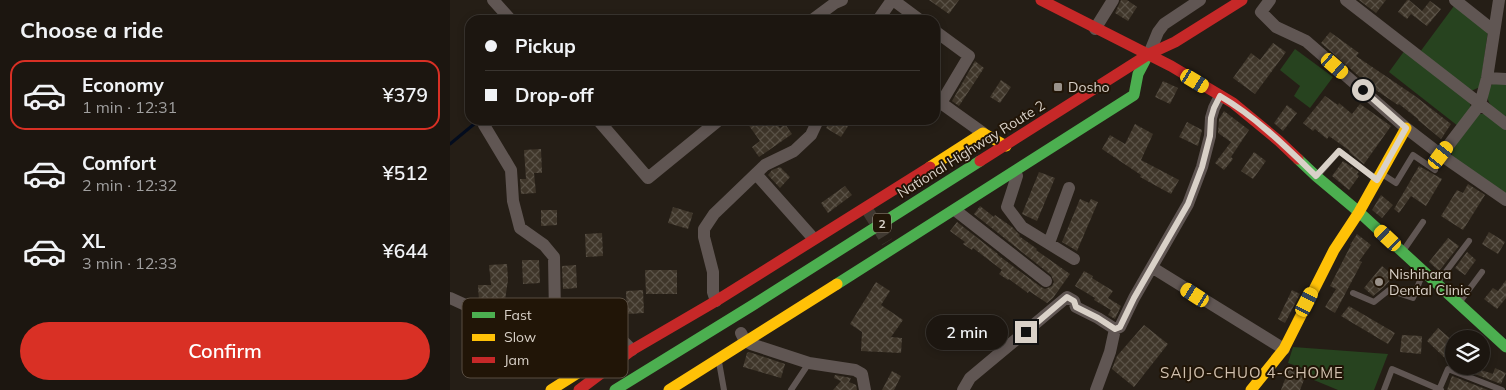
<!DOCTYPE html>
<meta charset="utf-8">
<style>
:root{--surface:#1c1610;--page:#251f19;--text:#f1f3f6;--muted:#a09f9f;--line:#3a3530;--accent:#d93025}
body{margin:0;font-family:Mulish,sans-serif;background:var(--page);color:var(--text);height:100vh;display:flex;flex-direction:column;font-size:19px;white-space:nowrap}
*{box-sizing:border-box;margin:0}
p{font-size:16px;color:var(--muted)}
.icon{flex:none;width:28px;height:28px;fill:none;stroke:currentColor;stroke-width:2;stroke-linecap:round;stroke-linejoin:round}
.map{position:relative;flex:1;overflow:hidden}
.panel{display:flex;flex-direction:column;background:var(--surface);width:450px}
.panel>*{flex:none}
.guide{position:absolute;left:15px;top:15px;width:475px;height:110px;border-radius:15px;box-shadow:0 2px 8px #0003,0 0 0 1px var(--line);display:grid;align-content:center;height:110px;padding:0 20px;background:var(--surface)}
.buttons{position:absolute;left:995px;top:330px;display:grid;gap:10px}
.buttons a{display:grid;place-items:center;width:45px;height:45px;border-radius:50%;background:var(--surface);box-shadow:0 2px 8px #0003,0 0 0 1px var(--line);font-size:25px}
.end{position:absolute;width:22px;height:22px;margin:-11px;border:6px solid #d9d1c8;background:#111;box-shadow:0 0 0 2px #111}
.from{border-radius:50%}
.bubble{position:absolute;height:35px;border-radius:18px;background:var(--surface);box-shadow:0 2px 8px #0003,0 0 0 1px var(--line);font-size:16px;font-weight:600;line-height:35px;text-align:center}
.car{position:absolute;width:15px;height:30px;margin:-15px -8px;border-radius:6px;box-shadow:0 0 4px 1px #0007;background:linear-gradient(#f5c518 24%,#345 0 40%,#f5c518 0 76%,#345 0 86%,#f5c518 0)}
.guide b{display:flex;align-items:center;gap:18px;height:48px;font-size:19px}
.guide b+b{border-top:1px solid var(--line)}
.guide i{width:12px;height:12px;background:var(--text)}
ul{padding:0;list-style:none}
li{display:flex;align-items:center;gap:15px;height:70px;margin:0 10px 8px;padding:0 10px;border:2px solid transparent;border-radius:15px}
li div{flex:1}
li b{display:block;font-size:19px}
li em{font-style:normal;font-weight:600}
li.active{border-color:var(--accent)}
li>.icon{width:45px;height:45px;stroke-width:1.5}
h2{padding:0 20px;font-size:22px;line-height:60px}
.action{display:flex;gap:10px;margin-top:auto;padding:10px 20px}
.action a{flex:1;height:58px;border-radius:30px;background:var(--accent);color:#fff;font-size:20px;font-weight:600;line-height:58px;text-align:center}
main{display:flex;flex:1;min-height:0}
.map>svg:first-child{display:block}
</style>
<main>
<section class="panel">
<h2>Choose a ride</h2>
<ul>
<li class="active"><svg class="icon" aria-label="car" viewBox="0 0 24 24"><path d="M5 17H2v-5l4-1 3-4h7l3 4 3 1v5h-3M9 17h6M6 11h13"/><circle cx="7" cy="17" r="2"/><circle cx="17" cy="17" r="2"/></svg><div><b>Economy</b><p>1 min · 12:31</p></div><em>¥379</em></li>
<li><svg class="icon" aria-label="car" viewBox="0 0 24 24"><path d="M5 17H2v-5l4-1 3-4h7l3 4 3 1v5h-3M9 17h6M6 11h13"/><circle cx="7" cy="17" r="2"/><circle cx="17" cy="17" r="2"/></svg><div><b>Comfort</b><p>2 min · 12:32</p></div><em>¥512</em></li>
<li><svg class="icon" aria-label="car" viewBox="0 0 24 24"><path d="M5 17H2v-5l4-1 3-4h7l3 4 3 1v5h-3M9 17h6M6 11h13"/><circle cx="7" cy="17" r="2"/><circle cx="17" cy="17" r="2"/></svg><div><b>XL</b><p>3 min · 12:33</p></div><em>¥644</em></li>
</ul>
<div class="action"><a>Confirm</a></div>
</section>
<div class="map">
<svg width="1056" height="390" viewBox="0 0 1056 390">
<defs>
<pattern id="building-cross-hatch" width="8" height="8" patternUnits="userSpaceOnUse" patternTransform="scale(1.25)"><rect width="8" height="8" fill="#3f362a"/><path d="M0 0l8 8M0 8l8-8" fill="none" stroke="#5a5247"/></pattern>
</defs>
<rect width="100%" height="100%" fill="#251e16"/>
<!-- green -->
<path fill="#27431f" d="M1004,6L1038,31L1030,87L1021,91L970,52Z
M845,49L883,77L860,108L844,96L850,86L830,70Z
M955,50L1019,100L1021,108L1008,126L939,72Z
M1044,83L1056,84V117C1047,110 1035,105 1038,93C1039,88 1040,86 1044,83Z
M1029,114H1035L1056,130V196L1002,158V150Z
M843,347L938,354L924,390H888L859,378L861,371L838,363Z"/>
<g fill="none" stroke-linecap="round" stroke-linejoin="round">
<!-- stream -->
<path stroke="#030c1e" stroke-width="3" d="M0,144L29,120"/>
</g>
<!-- building -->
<path fill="url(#building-cross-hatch)" d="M479,0H509L499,14Z
M671,0H677L687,7L678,21L665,13Z
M909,0H936L926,13Z
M957,0H959L972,11L980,1L991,9L977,26L961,14L957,19L948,12Z
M880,32L909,53L906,56L965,96L1001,124L991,139L968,120V119L949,104L948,105L920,86L871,43Z
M823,43L836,52L805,94L783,78L801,53L810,60Z
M525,61L534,68L509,106L502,101Z
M551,80L561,87L550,103L540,97Z
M713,81L728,88L720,104L705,97Z
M875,96L888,105L889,103L902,114L910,104L941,126L914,164L899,152L900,151L879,136L877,139L865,129L863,131L853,123Z
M837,105L847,113L833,131L824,123Z
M774,111L799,130L781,157L783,159L774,170L765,163L781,142L768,133L769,119Z
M295,120H324L330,128L335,124L342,134L309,157L302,147L310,141Z
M381,120H402L391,137L376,128Z
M737,122L752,130L748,146L729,137Z
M685,124L703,134L691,160L729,180L721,194L690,177L691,175L652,149L660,135L675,144Z
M91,149L92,173H84L86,193L71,194L70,179H76L74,150Z
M804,152L816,161L803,179L791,171Z
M893,161L909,172L907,174L909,176L899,190L882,176Z
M969,166L992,179L976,206L961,196L949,213L944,209Z
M330,167L340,177L330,188L318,175L322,170Z
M589,172L605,178L587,221L572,214Z
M1018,184L1035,195L1013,230L991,216L1007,190L1013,193Z
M395,186L402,195L378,213L371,203Z
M931,195L943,205L932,218L922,210Z
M630,199L639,203L641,199L648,202L627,251L612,242Z
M530,206L544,217L545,215L562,227L570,235L569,236L587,249L586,250L620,274L603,298L597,303L579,291L578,293L559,279L558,280L549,274L552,270L523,248L522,250L513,244L515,242L500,231L507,222L548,254V255L591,287L595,289L602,286L604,282L601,275L524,214Z
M223,207L243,213L238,229L218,223Z
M91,210H107V225L91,226Z
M1039,232L1055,242L1048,254L1032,244Z
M152,233L153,256L136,257L135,234Z
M907,234L921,245L909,261L912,262L885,313L875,307L886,289L880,286L901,245H900Z
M998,238L1009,246L989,271L979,262Z
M1017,252L1026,260L1015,275L1005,268Z
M72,260H89L90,283L73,284Z
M57,264L58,280L55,300L29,301L28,285H41L39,265Z
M126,265L127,288L113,289L112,266Z
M932,266L944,276L934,287L923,296L914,288Z
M195,270H227V294H196Z
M634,271L643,276L642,278L663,291L658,298L671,306L665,319L658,315L661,310L644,300L645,298L625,286Z
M1056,280V298L1047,309L1034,299L1043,288L1048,291Z
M426,282L440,291L431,305L453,320L441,337L452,338L451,353L411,351L412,332L400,324Z
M193,290L194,313L177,314L176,291Z
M842,290L850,294L835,323L828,319Z
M899,306L945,333L938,344L891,316Z
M694,325L718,344L684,387L662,369L667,356Z
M988,328L1004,342V352L997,360L977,341Z
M952,335L972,336L971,354L950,352Z
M299,352L335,364L331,378L293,367L297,353Z
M840,366L857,372L850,390H831Z
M1019,366L1043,374L1045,368L1056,373L1051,384L1017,371Z
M442,371L451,376L444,390H432Z
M385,375L401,378L399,382L406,385L407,390H383L391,381L384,378Z
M1002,376L1038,390H997Z"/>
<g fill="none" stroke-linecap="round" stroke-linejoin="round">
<!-- street-tunnel -->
<path stroke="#403931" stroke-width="12" stroke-dasharray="12 6" stroke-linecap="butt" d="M418,211L437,242"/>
<!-- lane -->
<path stroke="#605653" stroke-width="6" d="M932,174L946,183L963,155L985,170
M868,175L889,151L926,179
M953,251L973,222
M988,282L1019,241
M903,293L924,302L939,290L963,298L973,273
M1009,303L1032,272
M269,362L274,390
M341,390L359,363
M934,390L942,369L991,390
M989,390L998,369L1052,390"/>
<!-- street -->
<path stroke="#605653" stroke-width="12" d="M43,0L61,20
M443,0L470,20
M820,0L811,12L826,27L856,41L956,128L991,155L1056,200
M896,0L1056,124
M1005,0L1044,31
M362,20L385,3L392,0
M428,20L442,0
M645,29L663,0
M485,31L519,56L491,103L533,133
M699,54L708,32L714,24L750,0
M1037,78L1056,79
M37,120L34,125L61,170L63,201L70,228L94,245L104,257L105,316
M148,120L198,178L269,120
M991,155L1030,104L1037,78L1049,0
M306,174L363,238
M567,176L557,207L572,227L624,259
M505,210L596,281
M599,243L619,188
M703,268L834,349
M0,298L57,324L105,316L124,322L137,330L152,336L175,343L182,350
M266,301L263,292V272L254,237V229L264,214L315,165L344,151L361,135L368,120
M291,333L295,341L301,344L359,363L405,370L412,374L415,390
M513,390L520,378L617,297L624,301L626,307L648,318L665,329L670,327L684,298L738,204L752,167L760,136L761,118L764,108L770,96
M646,390L660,352L665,329"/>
<!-- fast -->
<path stroke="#4caf50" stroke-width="11" d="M848,159L866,176L909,212L1056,347
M387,284L684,95L688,74L698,55
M165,390L303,305L530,161"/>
<!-- slow -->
<path stroke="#ffc107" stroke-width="11" d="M480,167L533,133L556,146
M101,390L164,350
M219,390L387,284
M801,390L834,349L884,250L909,212L956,128"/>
<!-- jam -->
<path stroke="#c62828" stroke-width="11" d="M591,0L721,66L783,103L829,141L848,159
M530,161L699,54L725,42L792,0
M129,390L182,350L266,301L480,167"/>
</g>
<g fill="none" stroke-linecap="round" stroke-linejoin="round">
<!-- route -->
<path stroke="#d9d1c8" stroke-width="6" d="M576,332L617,297L624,301L626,307L648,318L665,329L670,327L684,298L738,204L752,167L760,136L761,118L764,108L770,96C806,117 837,148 866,176L889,151L927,180L956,128L913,90"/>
</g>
<!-- markers -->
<g fill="#9a928a" stroke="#211507" stroke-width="2">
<rect x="603" y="82" width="10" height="10" rx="2.5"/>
<circle cx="929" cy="282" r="5"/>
</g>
<g text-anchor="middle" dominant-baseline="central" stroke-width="4" stroke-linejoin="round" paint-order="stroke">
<!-- shield labels -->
<rect fill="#211507" stroke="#a2998e" stroke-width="1" x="423" y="213.5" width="18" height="19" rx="4"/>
<g font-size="12" font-weight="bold" fill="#d9d1c8">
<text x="432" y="223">2</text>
</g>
<!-- poi labels -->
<g font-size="14" fill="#d9d1c8" stroke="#211507" text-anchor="start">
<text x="618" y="87">Dosho</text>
<text x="939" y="274">Nishihara<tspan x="939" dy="16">Dental Clinic</tspan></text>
</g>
<!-- street labels -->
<g font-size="14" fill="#d9d1c8" stroke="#211507">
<text transform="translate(521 149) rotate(-32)">National Highway Route 2</text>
</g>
<!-- neighbourhood labels -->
<g font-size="15" letter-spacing="1" fill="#d1c0ae" stroke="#211507">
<text x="802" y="372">SAIJO-CHUO 4-CHOME</text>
</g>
</g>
<!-- legend -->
<rect x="12" y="298" width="166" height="80" rx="8" fill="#211507" stroke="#584d41" stroke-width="1"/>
<rect x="22" y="312" width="23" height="6" fill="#4caf50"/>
<rect x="22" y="334" width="23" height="7" fill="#ffc107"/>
<rect x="22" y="357" width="23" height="6" fill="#c62828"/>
<g font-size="14" fill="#d9d1c8">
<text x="54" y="320">Fast</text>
<text x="54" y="342">Slow</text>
<text x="54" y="365">Jam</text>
</g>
</svg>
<div class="buttons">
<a><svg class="icon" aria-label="layers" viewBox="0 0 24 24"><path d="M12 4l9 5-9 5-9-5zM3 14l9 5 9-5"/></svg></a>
</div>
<i class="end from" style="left:913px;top:90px"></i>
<i class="end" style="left:576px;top:332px"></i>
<div class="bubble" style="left:476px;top:315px;width:82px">2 min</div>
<i class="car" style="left:885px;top:66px;rotate:131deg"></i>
<i class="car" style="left:745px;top:81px;rotate:121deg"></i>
<i class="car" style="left:991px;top:155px;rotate:37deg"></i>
<i class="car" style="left:938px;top:238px;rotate:313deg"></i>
<i class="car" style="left:745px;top:295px;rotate:303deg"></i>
<i class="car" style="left:857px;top:302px;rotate:27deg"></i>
<div class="guide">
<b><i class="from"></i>Pickup</b>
<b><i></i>Drop-off</b>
</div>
</div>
</main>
